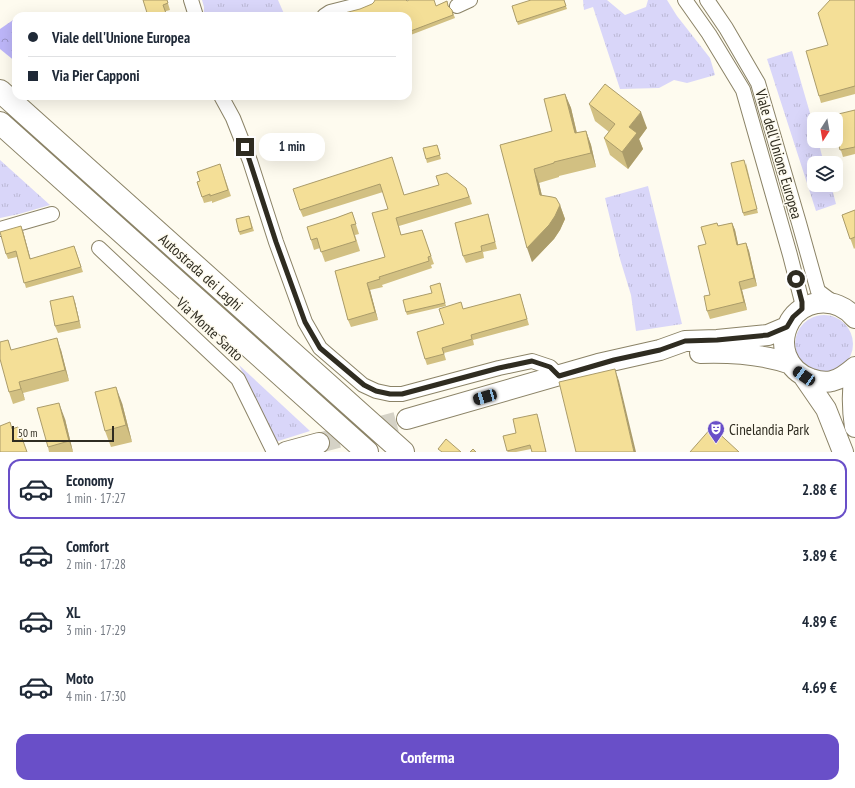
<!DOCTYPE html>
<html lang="it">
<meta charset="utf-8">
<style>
:root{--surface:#fff;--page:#f2f2f3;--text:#1f2937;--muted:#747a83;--line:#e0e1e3;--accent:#694fc8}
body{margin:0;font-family:"PT Sans Narrow",sans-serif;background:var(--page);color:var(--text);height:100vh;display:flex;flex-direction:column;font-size:15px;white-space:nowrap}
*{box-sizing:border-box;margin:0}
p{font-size:13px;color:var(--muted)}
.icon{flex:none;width:22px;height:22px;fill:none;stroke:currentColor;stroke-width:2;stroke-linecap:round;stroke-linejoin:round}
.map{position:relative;height:452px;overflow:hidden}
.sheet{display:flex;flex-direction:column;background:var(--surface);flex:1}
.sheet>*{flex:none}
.top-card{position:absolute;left:12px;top:12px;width:400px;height:88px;border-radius:12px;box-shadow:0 4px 16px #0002;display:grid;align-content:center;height:88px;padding:0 16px;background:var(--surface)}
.needle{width:26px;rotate:191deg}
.buttons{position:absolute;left:807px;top:112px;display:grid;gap:8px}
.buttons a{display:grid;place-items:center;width:36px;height:36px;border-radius:8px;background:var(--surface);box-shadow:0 4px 16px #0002;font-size:20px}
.scale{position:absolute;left:12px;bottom:10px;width:102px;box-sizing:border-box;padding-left:4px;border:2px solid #2f2c21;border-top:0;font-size:11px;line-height:14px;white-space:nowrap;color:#2f2c21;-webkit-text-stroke:3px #fefbef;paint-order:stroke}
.end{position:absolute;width:18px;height:18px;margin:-9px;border:5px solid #2f2c21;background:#fff;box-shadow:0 0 0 2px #fff}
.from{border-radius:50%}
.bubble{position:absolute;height:28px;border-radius:12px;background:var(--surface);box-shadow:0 4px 16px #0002;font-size:13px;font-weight:700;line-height:28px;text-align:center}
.car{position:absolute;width:12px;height:24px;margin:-12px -6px;border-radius:5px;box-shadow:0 0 3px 1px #0007;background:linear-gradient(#222 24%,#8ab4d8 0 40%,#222 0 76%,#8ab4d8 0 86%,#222 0)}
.top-card b{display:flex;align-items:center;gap:14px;height:38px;font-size:15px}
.top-card b+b{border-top:1px solid var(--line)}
.top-card i{width:10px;height:10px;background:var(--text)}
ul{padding:7px 0 0;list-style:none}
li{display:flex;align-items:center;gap:12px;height:60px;margin:0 8px 6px;padding:0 8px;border:2px solid transparent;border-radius:12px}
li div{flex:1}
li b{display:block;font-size:15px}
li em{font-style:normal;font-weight:700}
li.current{border-color:var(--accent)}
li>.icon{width:36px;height:36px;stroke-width:1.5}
.button{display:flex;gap:8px;margin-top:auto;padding:8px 16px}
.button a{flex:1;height:46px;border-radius:12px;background:var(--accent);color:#fff;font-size:16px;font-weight:700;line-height:46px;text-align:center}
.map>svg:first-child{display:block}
</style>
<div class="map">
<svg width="855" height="452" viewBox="0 0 855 452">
<defs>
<pattern id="grass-tufts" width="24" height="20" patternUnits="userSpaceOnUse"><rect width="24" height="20" fill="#d9d6f9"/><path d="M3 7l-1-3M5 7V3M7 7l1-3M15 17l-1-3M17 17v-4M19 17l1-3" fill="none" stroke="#bbb8d5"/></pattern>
<pattern id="forest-crowns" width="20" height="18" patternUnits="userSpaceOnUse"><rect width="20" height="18" fill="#bdb6f9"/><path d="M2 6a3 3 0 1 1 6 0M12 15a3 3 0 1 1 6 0" fill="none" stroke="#9a94c9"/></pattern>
</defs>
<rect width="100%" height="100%" fill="#fefbef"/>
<!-- grass -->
<path fill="url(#grass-tufts)" d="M202,0H278L285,16H204V7Z
M583,0H607L625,15L646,7L648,0H667L677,16L710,58L715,75L687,83L674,80L659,88L620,89L593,7L584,10Z
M792,51L814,127V141H818L824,163H814V185H831L836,204L816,211L767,59Z
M0,160L50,205L19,214L0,218Z
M648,186L682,324L636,331L631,295L620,259L605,198Z
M795 344a29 29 0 1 1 58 0a29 29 0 1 1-58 0Z
M239,365L310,431L275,442Z"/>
<!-- forest -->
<path fill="url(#forest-crowns)" d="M16,18V62L0,49V29Z"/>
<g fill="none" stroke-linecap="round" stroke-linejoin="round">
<!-- secondary-tunnel -->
<path stroke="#d5d2c6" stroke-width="20" stroke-dasharray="20 10" stroke-linecap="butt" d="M319,443L407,419"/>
<!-- street casing -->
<g stroke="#8b8367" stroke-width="16">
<path id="street" d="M191,0L196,16
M685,0L709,34L743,90L790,255L802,302V309
M707,0L726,28L758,83L799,223L818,291L834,303
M457,6L470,0
M324,16L330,12L358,5L369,0
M221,96L233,118L250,161L276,242L305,322L320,348L363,385L376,391L390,394H402L499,368L532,361L550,367L559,376
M0,229L52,214
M99,248L238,379L274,452"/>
</g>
<!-- secondary casing -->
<g stroke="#8b8367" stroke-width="22">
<path id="secondary" d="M855,318C846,307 832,301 817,303C806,305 796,311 790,321C777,344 786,370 811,379C817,381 825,383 832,381C841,379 848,373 855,367
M700,353C729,352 763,354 791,364
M855,371C852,390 852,408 855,427
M804,377L826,409L843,452
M407,419L598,364L660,350L685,341L717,340L768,335L787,327
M286,452L319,443"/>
</g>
<!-- highway casing -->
<g stroke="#8b8367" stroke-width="24">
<path id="highway" d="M0,91L403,452
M0,123L367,452"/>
</g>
<!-- street -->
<use href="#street" stroke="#fff" stroke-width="14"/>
<!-- secondary -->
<use href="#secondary" stroke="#fff" stroke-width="20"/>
<!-- highway -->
<use href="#highway" stroke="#fff" stroke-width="22"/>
</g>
<!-- wall -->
<path fill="#d2c082" d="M167,0L170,10L148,16Z
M564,0L567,9L518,25L512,6Z
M855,0V94L821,103L819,96L828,45Z
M407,1L436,6L447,1L449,7L452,10L455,18L408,36V16Z
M565,94L571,108L577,133L586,131L591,145L596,167L559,176V177L539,183L542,196L560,205L565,219L560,230L554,239L532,262L500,145L552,131Z
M589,104L647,128L639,139L643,149L628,169L610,155L604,138L609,132L595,121Z
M855,110V154L843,157L839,144L834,145L832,141H836V119Z
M438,148L441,159L427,163L426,159Z
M746,163L758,213L744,216L743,213Z
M220,164L231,196L212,203V201L204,203L197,182L200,181Z
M394,165L404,195H469L472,204L399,226L401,235L422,230L434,264L431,265L432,268L382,285L383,287L370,290L378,320L351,327L348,320L335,271L385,257L388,209L383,192L303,217L300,210Z
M855,210V248L854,249L842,215Z
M352,212L359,234L355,235L360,251L325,262L320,248L314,250L311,240L336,218Z
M488,214L490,221L497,249L483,252L484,258L466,263L463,256Z
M249,216L254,231L240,235L239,232Z
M732,223L735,230L738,245L746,243L749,251L757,286L742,290L747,310L710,319L707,311L710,295L706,244L718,226Z
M23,231L30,259L76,251L83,272L26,288L17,257L8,259L6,254Z
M440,283L446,306L407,315L406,312L432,293Z
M520,294L529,325L473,340L474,345L444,353L446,360L427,365L425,359L444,324L464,309Z
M75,302L81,328L58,333L55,326Z
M8,340L11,350H61L69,381L23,393L25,400L13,404L9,392Z
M122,403L132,442L111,447L105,431Z
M538,417L546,452H532L531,449L516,452H508L503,436L516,433Z
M65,419L73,452H49L48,447Z"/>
<!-- shaded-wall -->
<path fill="#ab9c6a" d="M565,94L571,108L580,147L575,133Z
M641,112L647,128L639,139L643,149L628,169L622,152L629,127Z
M586,131L591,145L596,167L591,153Z
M534,169L539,183L545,209L540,195Z
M560,205L565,219L560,230L554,239L532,262L527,248Z
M732,223L735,230L740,253L737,245Z
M21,226L23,231L32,264L30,259Z
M746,243L749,251L757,286L754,278Z
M739,282L742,290L747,310L744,302Z
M367,283L370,290L378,320L375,312Z
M73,296L75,302L81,328L79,321Z
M57,338L61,350L69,381L65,370Z
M615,369L619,381L636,452H634Z
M19,382L23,393L25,400L21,389Z
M116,387L122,403L132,442L126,425Z
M59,403L65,419L73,452L69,441Z"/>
<!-- building -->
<path fill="#f4df97" stroke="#ab9c6a" d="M143,0H167L168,3L163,5L167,16H148Z
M375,0H406L407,1L409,0H434L436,6L447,1L448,6L452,10L453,15L408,32V16H333L360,9L372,4L374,2Z
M531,0H564L566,6L517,22L512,6Z
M830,0H855V86L819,96L806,51L828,45L818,13Z
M605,84L641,112L629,127L637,133L622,152L604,138L615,124L589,104Z
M565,94L575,133L586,131L591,153L554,162V163L534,169L540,195L552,197L556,198L560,205L555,216L549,225L527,248L500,145L552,131L544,99Z
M855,110V147L840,150L837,138H836V119H826V117Z
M437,145L440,155L426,159L423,148Z
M392,157L404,195L439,185L436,176L447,173L466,188L469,197L396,218L401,235L422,230L431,256L428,257L429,261L379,277L380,279L367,283L375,312L348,320L335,271L385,257L372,213L388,209L380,184L300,210L293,189Z
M744,160L757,209L743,213L731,163Z
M220,164L228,190L210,196V194L202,197L197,182L200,181L197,172Z
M855,210V237L850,239L842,215Z
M352,212L356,224L351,225L356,241L321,252L317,238L311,240L307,227L336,218Z
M488,214L495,242L481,246L482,251L463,256L455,223Z
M249,216L252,228L239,232L236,219Z
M717,223L718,226L732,223L737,245L746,243L754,278L739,282L744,302L707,311L704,296L710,295L698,246L706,244L701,227Z
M21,226L30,259L74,246L81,267L24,283L16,251L6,254L0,232Z
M440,283L445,303L406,312L403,300L432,293L430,286Z
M520,294L527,319L471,335L472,339L442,348L444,354L425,359L417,332L444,324L439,309L461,302L463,309Z
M73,296L79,321L55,326L50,301Z
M57,338L65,370L19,382L21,389L9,392L0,359V342L8,340L11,350Z
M615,369L634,452H576L559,382Z
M116,387L126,425L105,431L95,392Z
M59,403L69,441L48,447L37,408Z
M537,414L546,452H532L530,445L507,451L503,436L516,433L513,419Z
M10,422L12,429L18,427L27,452H0V426Z
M712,427L739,452H690Z
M446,439L461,452H442L438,449Z
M473,449L476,452H470Z"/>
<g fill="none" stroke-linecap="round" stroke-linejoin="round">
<!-- route -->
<path stroke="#2f2c21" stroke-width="5" d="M245,147L250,162L276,242L305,322L320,348L364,385L376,391L390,394H402L499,368L532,361L550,367L559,376L614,360L660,350L685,341L717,340L768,335L787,327L793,317L802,309V302L796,279"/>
</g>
<!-- icons -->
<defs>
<g id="theatre-pin" transform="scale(0.9)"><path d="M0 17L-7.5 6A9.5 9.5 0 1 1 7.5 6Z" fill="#694fc8" stroke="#fefbef"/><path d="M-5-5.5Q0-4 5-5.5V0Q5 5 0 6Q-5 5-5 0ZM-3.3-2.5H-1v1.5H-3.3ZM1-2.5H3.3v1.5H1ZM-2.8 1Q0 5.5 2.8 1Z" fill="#fff"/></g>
</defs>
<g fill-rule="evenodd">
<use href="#theatre-pin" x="716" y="429"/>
</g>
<g text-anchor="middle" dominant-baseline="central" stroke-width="3" stroke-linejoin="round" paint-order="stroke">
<!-- street labels -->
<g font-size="15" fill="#2f2c21" stroke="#fefbef">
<text transform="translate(779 154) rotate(74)">Viale dell'Unione Europea</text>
<text transform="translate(201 272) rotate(42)">Autostrada dei Laghi</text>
<text transform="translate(210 329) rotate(43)">Via Monte Santo</text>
</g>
<!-- poi labels -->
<g font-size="15" fill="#2f2c21" stroke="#fefbef" text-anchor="start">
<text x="729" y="429">Cinelandia Park</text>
</g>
</g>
</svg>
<div class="buttons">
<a><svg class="needle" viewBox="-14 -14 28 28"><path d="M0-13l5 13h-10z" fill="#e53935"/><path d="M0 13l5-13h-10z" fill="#747a83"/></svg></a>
<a><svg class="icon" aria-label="layers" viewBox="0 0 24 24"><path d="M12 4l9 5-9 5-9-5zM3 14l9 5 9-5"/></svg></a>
</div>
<div class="scale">50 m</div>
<i class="end from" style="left:796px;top:279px"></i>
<i class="end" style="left:245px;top:147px"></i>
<div class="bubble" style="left:259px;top:133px;width:66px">1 min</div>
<i class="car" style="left:804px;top:376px;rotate:305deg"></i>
<i class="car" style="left:485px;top:397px;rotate:254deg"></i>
<div class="top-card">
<b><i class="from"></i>Viale dell'Unione Europea</b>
<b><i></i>Via Pier Capponi</b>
</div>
</div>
<section class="sheet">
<ul>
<li class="current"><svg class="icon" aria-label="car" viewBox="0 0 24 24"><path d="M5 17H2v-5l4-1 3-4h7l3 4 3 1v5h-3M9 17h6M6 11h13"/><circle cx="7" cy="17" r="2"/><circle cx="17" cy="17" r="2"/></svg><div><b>Economy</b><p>1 min · 17:27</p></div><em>2.88 €</em></li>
<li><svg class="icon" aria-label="car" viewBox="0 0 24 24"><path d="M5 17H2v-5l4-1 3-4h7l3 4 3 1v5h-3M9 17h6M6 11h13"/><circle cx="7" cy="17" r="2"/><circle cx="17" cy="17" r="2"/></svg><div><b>Comfort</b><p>2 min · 17:28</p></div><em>3.89 €</em></li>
<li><svg class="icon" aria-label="car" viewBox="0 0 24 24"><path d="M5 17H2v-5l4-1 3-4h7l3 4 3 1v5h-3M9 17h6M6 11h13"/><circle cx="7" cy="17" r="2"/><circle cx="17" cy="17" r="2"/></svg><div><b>XL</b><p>3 min · 17:29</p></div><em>4.89 €</em></li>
<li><svg class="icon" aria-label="car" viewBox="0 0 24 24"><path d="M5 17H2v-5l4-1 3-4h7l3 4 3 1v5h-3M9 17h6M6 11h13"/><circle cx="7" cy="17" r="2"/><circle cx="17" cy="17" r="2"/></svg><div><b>Moto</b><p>4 min · 17:30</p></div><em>4.69 €</em></li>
</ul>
<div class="button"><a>Conferma</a></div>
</section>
